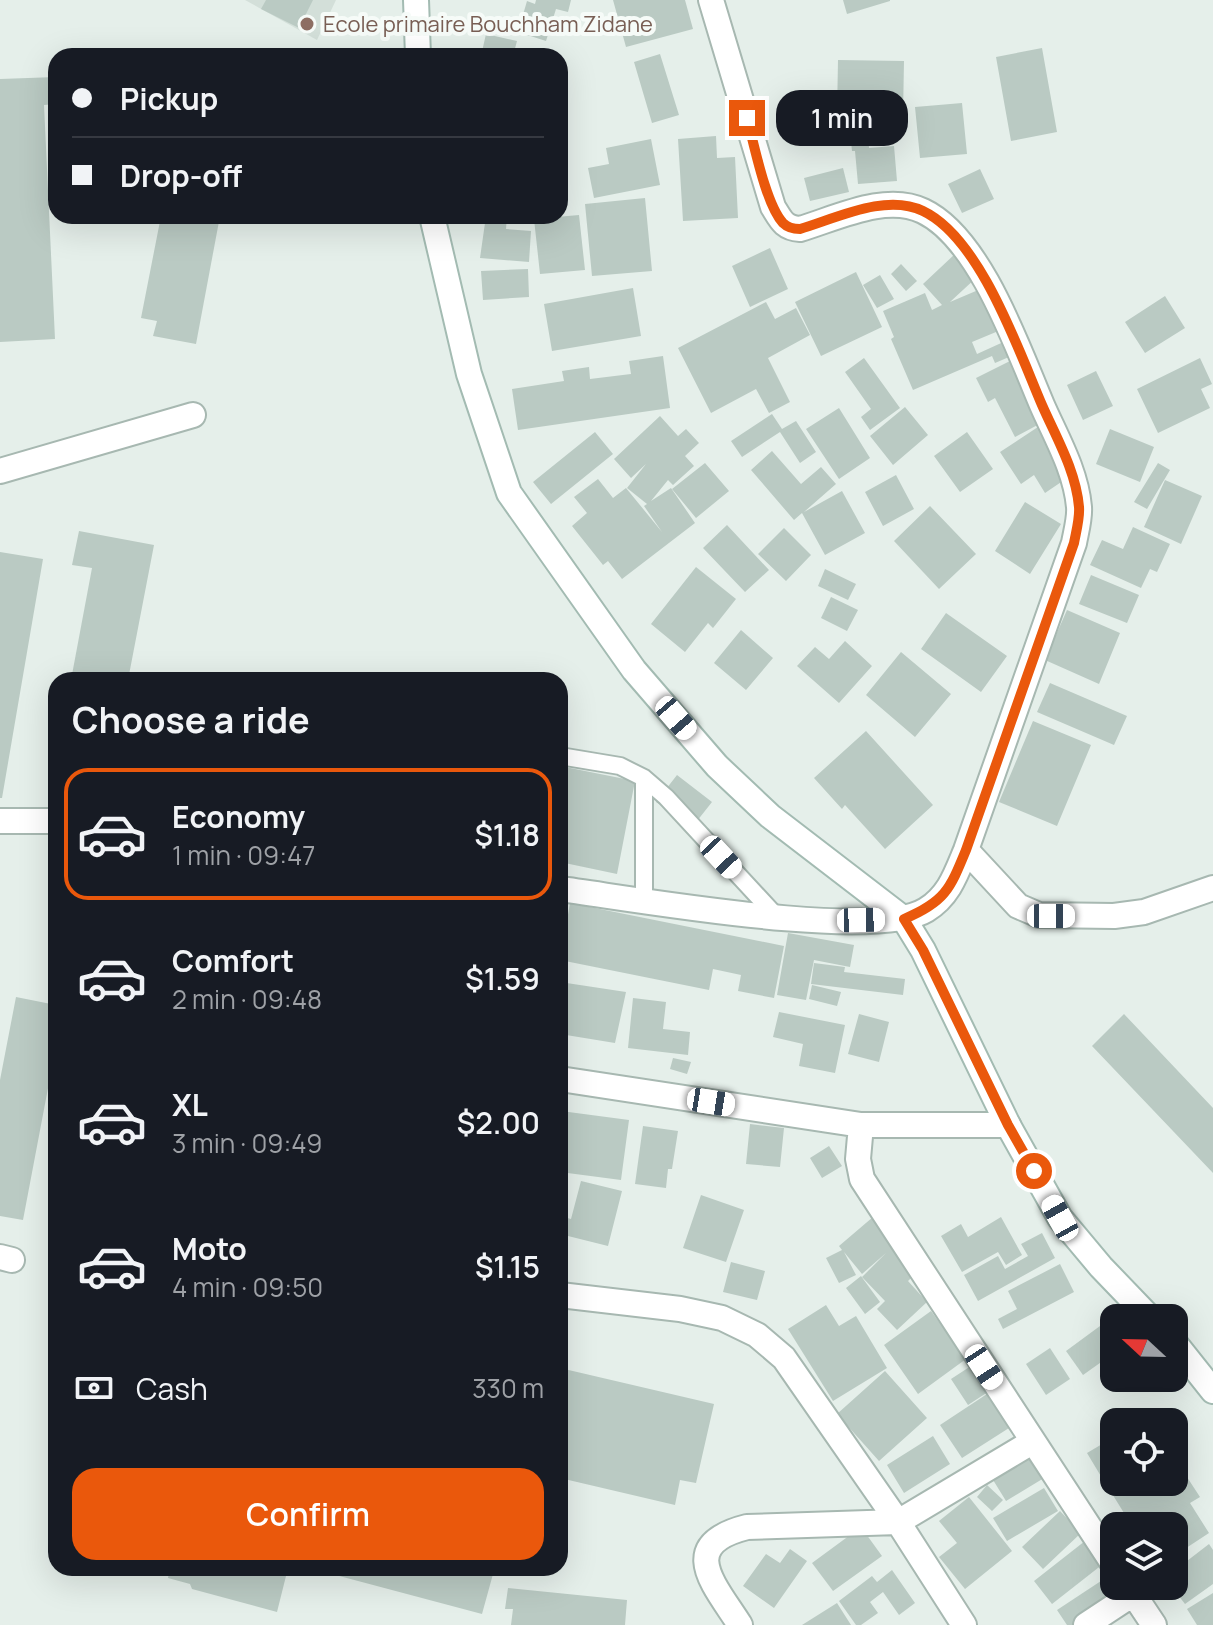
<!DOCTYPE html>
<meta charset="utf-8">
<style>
:root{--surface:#171b24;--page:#242831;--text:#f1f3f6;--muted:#9ea1a6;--line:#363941;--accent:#ea580c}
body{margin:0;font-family:Manrope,sans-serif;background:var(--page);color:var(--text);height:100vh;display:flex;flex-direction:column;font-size:30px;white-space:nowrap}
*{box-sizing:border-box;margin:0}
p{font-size:26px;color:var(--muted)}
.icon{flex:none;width:44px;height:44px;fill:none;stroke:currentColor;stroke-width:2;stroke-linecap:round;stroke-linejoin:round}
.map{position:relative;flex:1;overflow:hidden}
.details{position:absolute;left:48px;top:672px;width:520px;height:904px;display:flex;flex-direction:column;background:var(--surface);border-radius:24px;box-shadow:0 8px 32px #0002}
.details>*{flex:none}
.guide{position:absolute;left:48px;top:48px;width:520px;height:176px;border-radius:24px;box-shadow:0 8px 32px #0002;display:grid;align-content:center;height:176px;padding:0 24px;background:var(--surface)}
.needle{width:52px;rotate:292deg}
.tools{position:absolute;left:1100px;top:1304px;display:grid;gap:16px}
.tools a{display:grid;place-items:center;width:88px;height:88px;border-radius:16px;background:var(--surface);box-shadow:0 8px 32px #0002;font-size:40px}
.end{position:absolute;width:36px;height:36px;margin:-18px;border:10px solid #ea580c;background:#fff;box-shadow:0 0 0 4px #fff}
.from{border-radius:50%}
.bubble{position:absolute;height:56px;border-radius:24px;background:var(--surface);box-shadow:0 8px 32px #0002;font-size:26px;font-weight:600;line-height:56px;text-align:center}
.car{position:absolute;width:24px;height:48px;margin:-24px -12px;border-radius:10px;box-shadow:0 0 6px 2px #0007;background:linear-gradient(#fff 24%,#345 0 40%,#fff 0 76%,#345 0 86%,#fff 0)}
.guide b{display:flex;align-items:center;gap:28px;height:76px;font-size:30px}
.guide b+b{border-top:2px solid var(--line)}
.guide i{width:20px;height:20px;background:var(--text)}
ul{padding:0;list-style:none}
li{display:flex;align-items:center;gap:24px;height:132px;margin:0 16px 12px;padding:0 8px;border:4px solid transparent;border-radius:24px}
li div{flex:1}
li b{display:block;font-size:30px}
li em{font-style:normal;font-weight:600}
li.active{border-color:var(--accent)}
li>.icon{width:72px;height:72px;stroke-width:1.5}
h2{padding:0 24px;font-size:36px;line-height:96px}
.pay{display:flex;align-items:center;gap:20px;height:88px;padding:0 24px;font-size:30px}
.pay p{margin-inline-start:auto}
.cta{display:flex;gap:16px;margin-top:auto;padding:16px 24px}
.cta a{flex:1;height:92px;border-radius:24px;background:var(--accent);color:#fff;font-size:32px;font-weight:600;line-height:92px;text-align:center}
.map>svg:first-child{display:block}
</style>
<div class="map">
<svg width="1213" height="1625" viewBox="0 0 1213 1625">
<rect width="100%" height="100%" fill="#e5efea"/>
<!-- built -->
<path fill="#d3dfd9" d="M245,0H336L317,40Z"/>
<!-- building -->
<path fill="#bacac3" d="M266,0H313L299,28L261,9Z
M536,0H571L568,12L556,9L546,41L518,32L527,1L535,4Z
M613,0H685L693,29L626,47Z
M843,0H890V1L847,14Z
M486,34L517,41L513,56H481Z
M1042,48L1057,132L1011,141L996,57Z
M660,54L679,115L652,123L634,62Z
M838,60L904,61L903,115L837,114Z
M56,77V104L44,105L55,339L0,342V79Z
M962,103L967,154L920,158L915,107Z
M868,131L869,148L894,146L897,181L858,184L855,151H852L850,132Z
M716,136L717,158L735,157L738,218L683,221L678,139Z
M651,139L660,185L594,198L588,168L609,164L606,148Z
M843,168L849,192L810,201L804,178Z
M980,169L994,199L962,213L948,184Z
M645,198L652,271L592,276L585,204Z
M579,215L585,270L540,274L534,219Z
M161,216H220L196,344L153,336L157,321L141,318Z
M486,216H507L506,229L531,231L529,262L480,258Z
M770,248L788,289L750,307L732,266Z
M956,253L977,277L950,302L990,285L1008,327L972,342L977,354L1010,339L1016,354L995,363L992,356L913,390L891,339L894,337L883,311L925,293L932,310L942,305L923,284Z
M901,264L917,281L906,291L891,274Z
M528,269L529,297L483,300L481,271Z
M856,272L882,327L821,356L795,302Z
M880,275L894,299L877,308L863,285Z
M633,288L641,336L552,351L544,304Z
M1165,296L1185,328L1145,353L1125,322Z
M766,302L775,319L796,308L810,335L768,358L790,402L769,413L756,389L711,413L678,348Z
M663,356L670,408L518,430L512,389L564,381L562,371L589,367L590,379L631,374L629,361Z
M864,358L900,408L870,430L861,417L871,409L845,372Z
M1016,358L1047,420L1015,437L995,398L988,402L976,378Z
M1200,358L1212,384L1201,389L1210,408L1158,433L1137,389Z
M1096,371L1113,406L1083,420L1067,385Z
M905,407L928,435L893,465L870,436Z
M839,408L870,458L839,479L806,429Z
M772,414L782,429L796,421L816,452L800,463L780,432L742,457L731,441Z
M660,416L678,436L686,429L699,443L685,456L694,466L673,485L668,480L651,501L671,488L695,523L622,579L608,561L603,565L572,526L587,513L574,497L598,479L613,498L626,488L662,532L644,506L647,504L627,488L646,464L631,478L614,459Z
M1044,423L1076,472L1045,493L1034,475L1021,484L1000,452Z
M1110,429L1154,447L1140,482L1096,464Z
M595,432L613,454L551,504L533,482Z
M967,432L993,469L960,492L934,456Z
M772,451L801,484L821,467L836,484L804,512L842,491L865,533L825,555L802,513L794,520L751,470Z
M705,463L729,491L696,518L672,489Z
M1158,463L1170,470L1147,509L1134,502Z
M896,475L914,509L883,526L865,492Z
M1165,480L1202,496L1181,544L1144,527Z
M1025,502L1061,524L1030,574L995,551Z
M930,506L976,554L939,589L894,541Z
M727,525L769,570L745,592L703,548Z
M1133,527L1170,544L1157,572L1150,569L1141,588L1090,565L1102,540L1123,549Z
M784,528L811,555L786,581L758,554Z
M79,531L154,545L128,680H71L92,568L72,565Z
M0,552L43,559L2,798H0Z
M696,567L736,599L713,628L708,623L685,652L651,624Z
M825,569L856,584L848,600L818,586Z
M1091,575L1139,595L1127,623L1079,604Z
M831,597L858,610L847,631L821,618Z
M1067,610L1120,633L1099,684L1045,660Z
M946,613L1007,656L981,692L921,649Z
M741,630L773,658L746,690L714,663Z
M845,641L872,666L839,703L797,666L815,647L829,659Z
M901,652L951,694L915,737L866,695Z
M1050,683L1127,716L1114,745L1037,712Z
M1033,721L1091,745L1057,826L999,802Z
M866,731L933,805L885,849L845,805L842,809L814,778Z
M560,766L635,781L617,874L560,862Z
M677,775L712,802L697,821L670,812L656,802Z
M570,903L784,946L774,998L738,991L741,975L713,969L709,990L560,960Z
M788,933L854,945L850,967L814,960L806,1000L777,995Z
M814,963L845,967L844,972L905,979L903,995L811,984Z
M560,982L626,992L615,1043L560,1034Z
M812,985L841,992L837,1006L809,999Z
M16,997L56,1005V1046L23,1220L0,1216V1080Z
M633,998L666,1002L663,1029L690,1032L688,1055L628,1048Z
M779,1012L845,1025L835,1073L799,1066L803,1044L773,1037Z
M859,1014L889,1022L879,1062L848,1054Z
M1124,1014L1213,1108V1173L1092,1046Z
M673,1058L691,1062L687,1074L670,1069Z
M561,1111L629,1120L621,1180L560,1172Z
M750,1124L784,1128L780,1167L746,1164Z
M643,1126L678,1131L672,1169H668L666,1188L635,1184Z
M829,1146L842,1166L822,1178L810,1158Z
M581,1181L622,1191L608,1246L560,1234V1216L571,1219Z
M701,1195L744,1210L726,1262L683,1248Z
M873,1217L896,1245L892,1249L915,1274L908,1281L927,1302L897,1330L877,1309L885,1301L862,1277L886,1253L862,1274L844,1252L856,1275L839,1283L826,1258L842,1250L839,1246Z
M1001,1217L1022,1255L1006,1265L998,1252L962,1272L941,1236L961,1224L968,1237Z
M1042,1233L1055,1258L978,1301L964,1275L998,1256L1005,1269L1028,1256L1021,1244Z
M731,1262L765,1271L757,1300L723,1292Z
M1060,1264L1074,1292L1003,1329L998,1319L1017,1309L1008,1291Z
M861,1276L880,1302L865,1314L846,1288Z
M826,1305L839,1326L856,1316L887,1368L833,1401L788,1329Z
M931,1311L966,1359L918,1394L884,1345Z
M1100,1326L1114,1347V1353L1083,1375L1066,1351Z
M1050,1348L1070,1379L1046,1395L1026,1364Z
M974,1364L991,1390L968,1405L951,1379Z
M560,1368L714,1404L696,1483L680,1480L675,1505L560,1478Z
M885,1371L927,1418L879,1461L837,1414Z
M987,1394L1009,1428L962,1458L940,1425Z
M933,1436L950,1464L904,1493L887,1465Z
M1114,1437V1471L1102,1478L1087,1453Z
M1028,1452L1044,1478L1006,1501L990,1475Z
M1183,1471L1200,1497L1190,1503L1209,1533L1174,1556V1526H1132L1111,1492L1127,1482H1174V1477Z
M987,1485L1003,1500L992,1511L977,1497Z
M1044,1488L1058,1511L1007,1541L993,1518Z
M56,1493V1520L48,1518Z
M969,1497L1012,1551L965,1589L939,1557L957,1543L939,1521Z
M1060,1511L1081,1533L1043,1569L1022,1547Z
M861,1527L882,1556L833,1591L812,1563Z
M1085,1541L1103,1564L1052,1604L1034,1581Z
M1209,1544L1213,1550V1584L1185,1604L1171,1586H1174V1571Z
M790,1549L807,1561L774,1608L743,1586L766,1554L780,1563Z
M170,1568H288L277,1612L192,1589L190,1584L168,1578Z
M470,1568L493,1574L482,1614L313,1569Z
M892,1570L915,1603L899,1615L883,1592L870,1602L878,1613L861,1625H856L839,1601L872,1576L877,1582Z
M1107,1577L1126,1606L1096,1625H1067L1057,1610Z
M508,1588L627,1600L625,1625H511L513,1609H505Z
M1213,1593V1625H1197L1187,1609Z
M837,1603L851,1625H802Z"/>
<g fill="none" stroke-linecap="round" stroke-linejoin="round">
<!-- lane casing -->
<g stroke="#a7b8b1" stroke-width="20">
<path id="lane" d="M560,756L620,766L644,778L666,797L777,917
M644,900V778"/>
</g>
<!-- street casing -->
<g stroke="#a7b8b1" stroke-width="28">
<path id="street" d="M0,471L193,415
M0,821H56
M966,850L1018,906L1039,915L1114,916L1144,912L1213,888
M560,889C630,898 874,942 926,910C949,896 956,874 966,850L1074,543C1076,532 1080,518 1079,507C1076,471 1056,437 1042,405C1018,349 980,238 923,211C886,193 837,218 800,229C784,228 781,220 773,207L711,0
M560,1079L861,1125H1008
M861,1125L858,1159L862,1179L1114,1565
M0,1257L12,1260
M560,1295L680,1309L722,1318L757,1335L784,1358L898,1522L964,1625
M1128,1586L1154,1625
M740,1625C714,1584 676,1545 747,1527L898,1522L1032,1442
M1086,1625L1133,1594"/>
</g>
<!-- secondary casing -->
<g stroke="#a3bbb2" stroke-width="28">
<path id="secondary" d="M416,0L418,56
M432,216L469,374L509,493L634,670L717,766L770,816L904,919L923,950L1008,1125L1060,1218L1101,1267L1150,1318
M1174,1342L1213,1391"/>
</g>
<!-- lane -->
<use href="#lane" stroke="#fff" stroke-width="16"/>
<!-- street -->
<use href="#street" stroke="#fff" stroke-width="24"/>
<!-- secondary -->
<use href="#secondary" stroke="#fff" stroke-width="24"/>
</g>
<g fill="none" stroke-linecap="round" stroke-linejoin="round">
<!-- route -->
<path stroke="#ea580c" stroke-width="10" d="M747,118C754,144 766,205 783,223C788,228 793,229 800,229C837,218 886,193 923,211C980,238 1018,349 1042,405C1056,437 1076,471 1079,507C1080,518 1076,532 1074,543L966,850C950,889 945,902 904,919L923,950L1008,1125L1034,1171"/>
</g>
<!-- markers -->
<circle fill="#8d6e63" stroke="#f6fbf8" stroke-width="3" cx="307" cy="24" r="8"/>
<g text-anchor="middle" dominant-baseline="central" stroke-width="8" stroke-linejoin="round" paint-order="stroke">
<!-- education labels -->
<g font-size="22" fill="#785e54" stroke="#f6fbf8" text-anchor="start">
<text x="323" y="24">Ecole primaire Bouchham Zidane</text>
</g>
</g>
</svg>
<div class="tools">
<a><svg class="needle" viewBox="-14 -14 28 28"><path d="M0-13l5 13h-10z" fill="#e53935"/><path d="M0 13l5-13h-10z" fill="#9ea1a6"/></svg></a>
<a><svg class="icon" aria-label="locate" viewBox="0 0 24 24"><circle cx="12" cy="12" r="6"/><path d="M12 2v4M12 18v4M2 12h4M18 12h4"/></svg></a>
<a><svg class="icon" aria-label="layers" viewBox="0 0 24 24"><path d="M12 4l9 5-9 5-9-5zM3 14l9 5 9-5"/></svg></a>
</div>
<i class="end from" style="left:1034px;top:1171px"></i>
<i class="end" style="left:747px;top:118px"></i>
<div class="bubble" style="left:776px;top:90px;width:132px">1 min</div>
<i class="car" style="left:676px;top:718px;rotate:139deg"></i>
<i class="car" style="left:721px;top:857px;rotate:137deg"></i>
<i class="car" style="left:1051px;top:916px;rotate:90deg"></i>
<i class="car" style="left:861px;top:920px;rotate:89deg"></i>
<i class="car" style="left:711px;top:1102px;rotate:99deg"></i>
<i class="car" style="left:1060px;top:1218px;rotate:331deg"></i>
<i class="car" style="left:984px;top:1367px;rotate:147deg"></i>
<div class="guide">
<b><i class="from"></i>Pickup</b>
<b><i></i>Drop-off</b>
</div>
<section class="details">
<h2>Choose a ride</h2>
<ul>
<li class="active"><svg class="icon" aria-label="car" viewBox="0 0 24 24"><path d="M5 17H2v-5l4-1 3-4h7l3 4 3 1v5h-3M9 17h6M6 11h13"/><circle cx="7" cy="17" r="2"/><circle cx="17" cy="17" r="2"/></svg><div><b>Economy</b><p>1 min · 09:47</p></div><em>$1.18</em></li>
<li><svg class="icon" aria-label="car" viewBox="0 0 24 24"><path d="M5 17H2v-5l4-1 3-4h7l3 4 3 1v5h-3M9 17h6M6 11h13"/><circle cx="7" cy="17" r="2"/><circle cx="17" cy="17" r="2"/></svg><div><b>Comfort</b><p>2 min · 09:48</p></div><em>$1.59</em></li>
<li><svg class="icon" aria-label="car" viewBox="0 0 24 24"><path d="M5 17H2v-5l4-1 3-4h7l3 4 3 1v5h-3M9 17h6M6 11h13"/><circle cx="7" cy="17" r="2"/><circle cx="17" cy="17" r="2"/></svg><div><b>XL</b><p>3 min · 09:49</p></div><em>$2.00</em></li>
<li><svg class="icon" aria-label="car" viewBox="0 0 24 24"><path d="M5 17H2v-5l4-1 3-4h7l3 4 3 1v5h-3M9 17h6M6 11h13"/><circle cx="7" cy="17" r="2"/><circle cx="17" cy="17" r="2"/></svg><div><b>Moto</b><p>4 min · 09:50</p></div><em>$1.15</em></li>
</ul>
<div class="pay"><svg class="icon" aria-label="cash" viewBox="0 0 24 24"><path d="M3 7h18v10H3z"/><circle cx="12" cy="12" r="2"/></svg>Cash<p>330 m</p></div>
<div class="cta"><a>Confirm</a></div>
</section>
</div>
